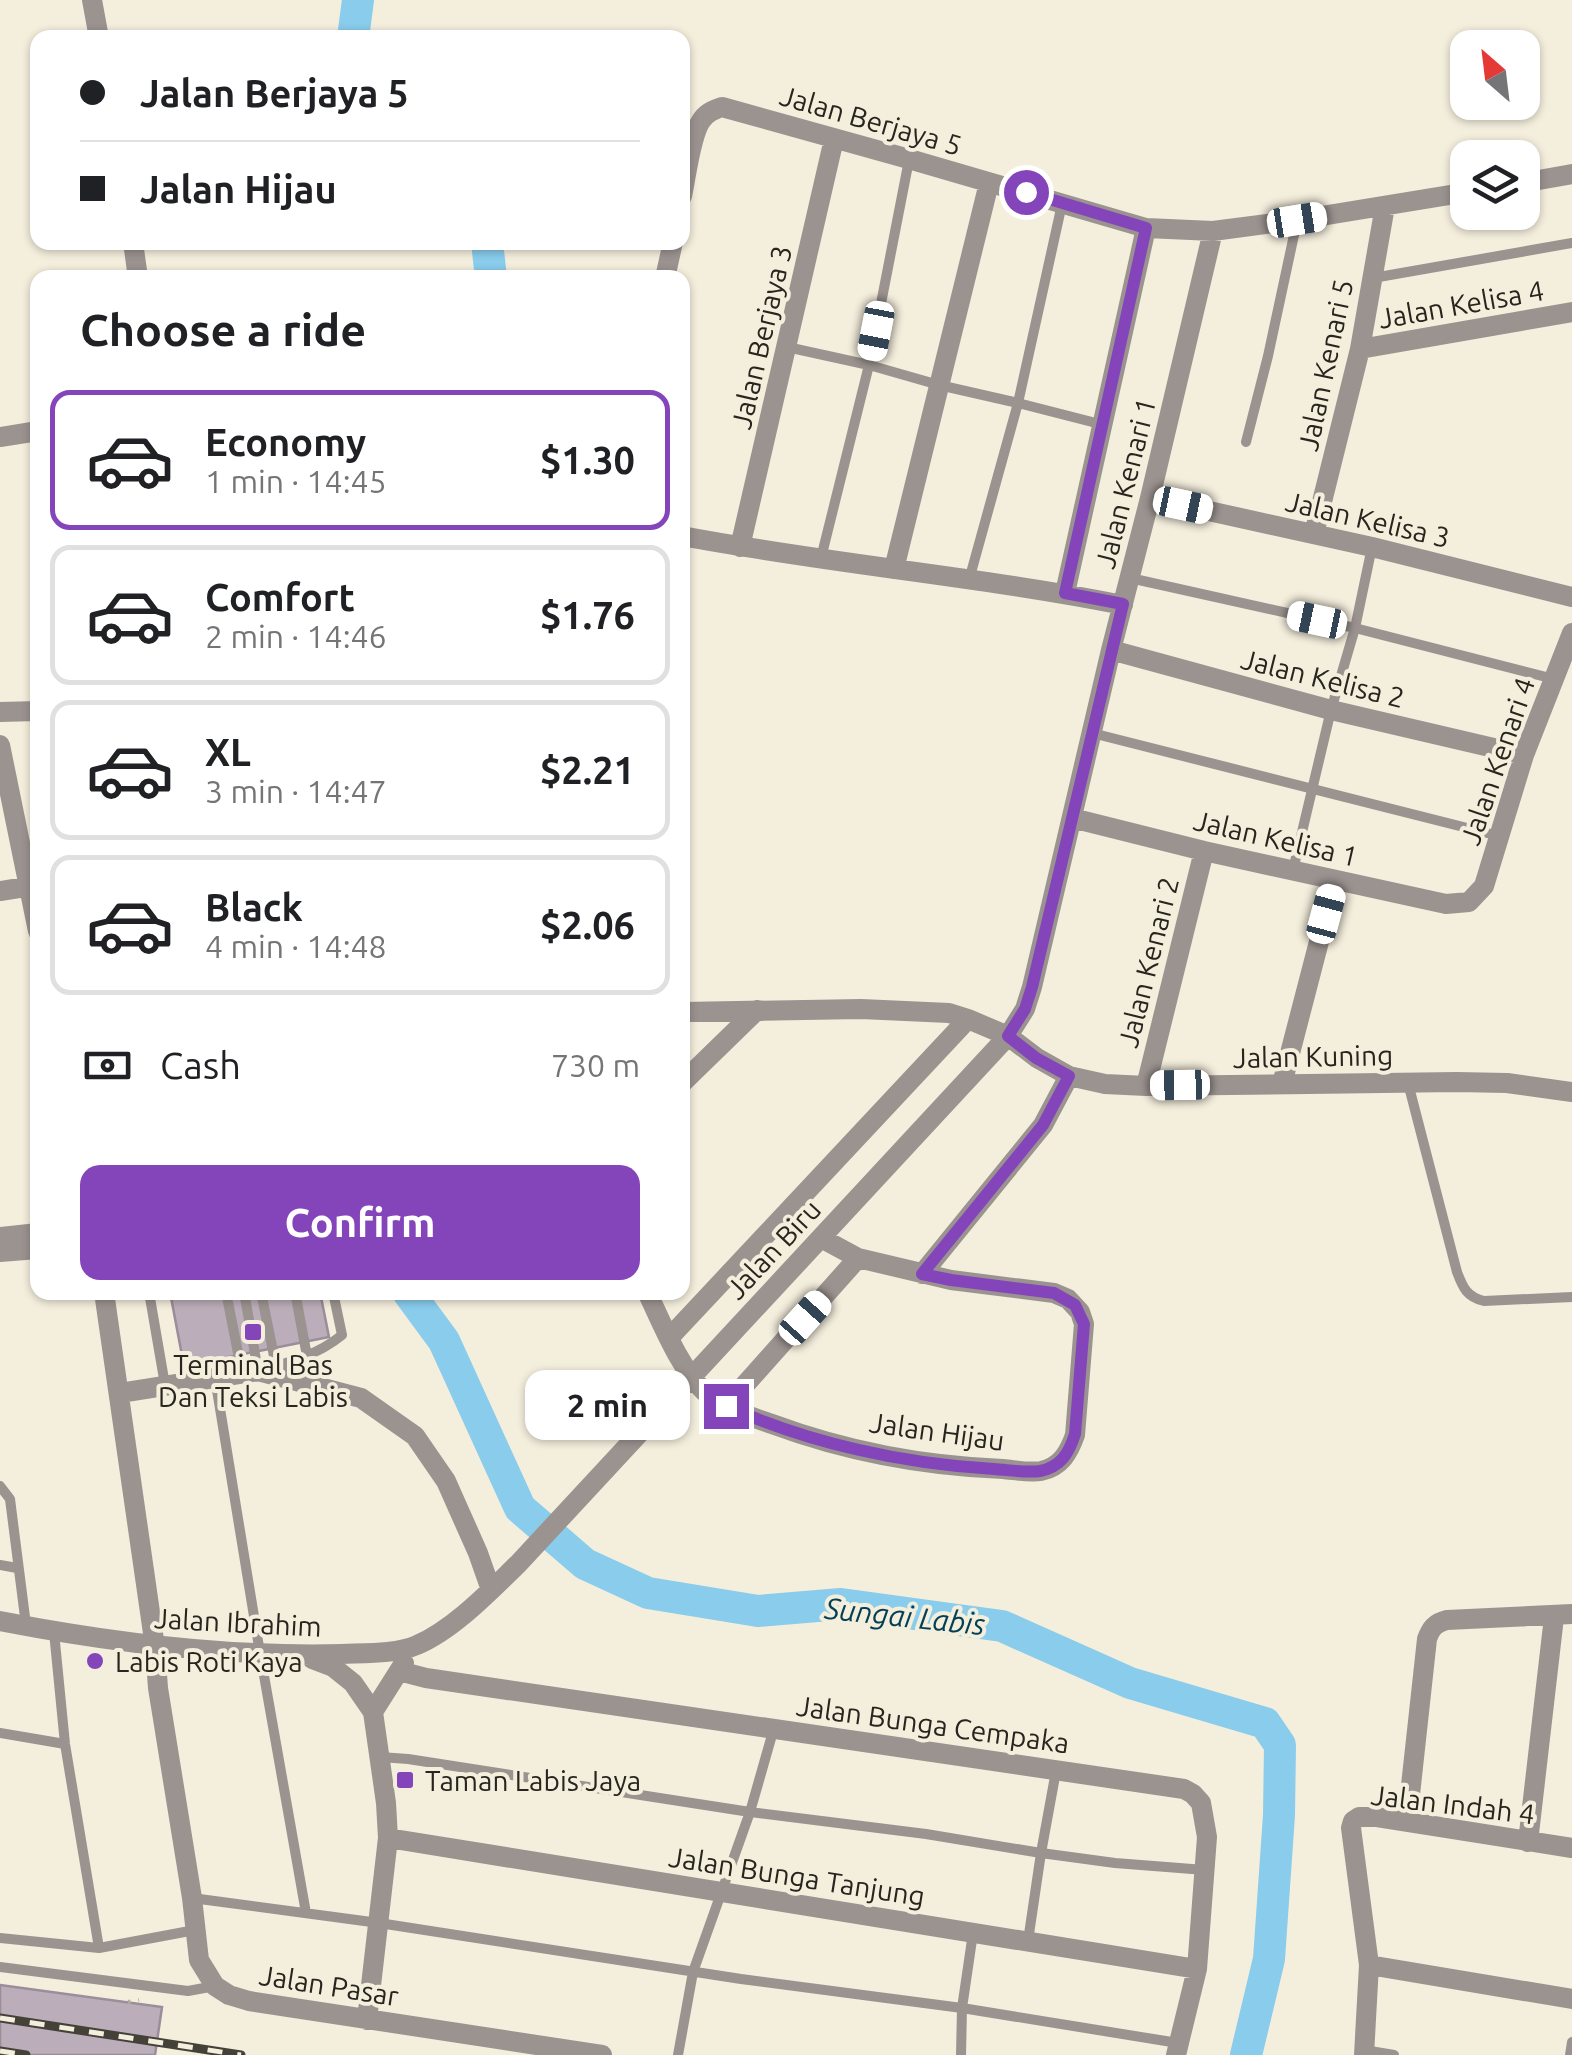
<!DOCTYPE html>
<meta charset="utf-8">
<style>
:root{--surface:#fff;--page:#f6f6f6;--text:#202124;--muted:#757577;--line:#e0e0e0;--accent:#8445bb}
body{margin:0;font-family:Ubuntu,sans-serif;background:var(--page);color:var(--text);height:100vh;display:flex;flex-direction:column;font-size:38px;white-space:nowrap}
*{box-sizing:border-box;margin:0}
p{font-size:32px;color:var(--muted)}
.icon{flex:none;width:55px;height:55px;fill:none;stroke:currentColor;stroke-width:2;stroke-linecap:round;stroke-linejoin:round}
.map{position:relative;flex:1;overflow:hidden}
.sheet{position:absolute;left:30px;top:270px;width:660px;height:1030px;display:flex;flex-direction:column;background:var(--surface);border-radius:20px;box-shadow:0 2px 8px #0004}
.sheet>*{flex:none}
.guide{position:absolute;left:30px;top:30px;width:660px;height:220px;border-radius:20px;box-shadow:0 2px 8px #0004;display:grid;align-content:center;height:220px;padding:0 50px;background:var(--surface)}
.needle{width:65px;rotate:332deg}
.fabs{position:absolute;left:1450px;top:30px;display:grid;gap:20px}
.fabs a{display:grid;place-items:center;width:90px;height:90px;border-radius:20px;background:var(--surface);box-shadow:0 2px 8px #0004;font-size:50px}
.end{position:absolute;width:45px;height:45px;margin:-22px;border:12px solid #8445bb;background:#fff;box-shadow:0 0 0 5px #fff}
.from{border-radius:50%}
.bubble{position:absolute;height:70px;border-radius:20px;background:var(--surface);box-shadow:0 2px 8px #0004;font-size:32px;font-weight:600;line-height:70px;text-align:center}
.car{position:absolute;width:30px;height:60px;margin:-30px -15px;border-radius:12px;box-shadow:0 0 8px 2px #0007;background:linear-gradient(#fff 24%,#345 0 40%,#fff 0 76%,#345 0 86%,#fff 0)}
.guide b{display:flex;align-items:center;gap:35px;height:95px;font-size:38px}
.guide b+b{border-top:2px solid var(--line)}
.guide i{width:25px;height:25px;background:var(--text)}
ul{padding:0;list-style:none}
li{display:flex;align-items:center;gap:30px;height:140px;margin:0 20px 15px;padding:0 30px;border:5px solid var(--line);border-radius:20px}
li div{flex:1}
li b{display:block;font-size:38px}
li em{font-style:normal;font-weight:600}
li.selected{border-color:var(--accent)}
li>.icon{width:90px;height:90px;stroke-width:1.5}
h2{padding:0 50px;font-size:45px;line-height:120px}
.pay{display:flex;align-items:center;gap:25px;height:110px;padding:0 50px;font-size:38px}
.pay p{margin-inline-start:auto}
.cta{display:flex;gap:20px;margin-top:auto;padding:20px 50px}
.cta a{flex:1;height:115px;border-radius:20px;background:var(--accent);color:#fff;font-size:40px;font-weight:600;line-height:115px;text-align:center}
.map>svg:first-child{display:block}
</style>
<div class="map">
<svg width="1572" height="2055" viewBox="0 0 1572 2055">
<rect width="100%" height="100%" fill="#f4eedd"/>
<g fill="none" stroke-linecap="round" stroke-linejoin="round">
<!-- river -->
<path stroke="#89ccec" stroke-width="32" d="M353,38L358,0
M487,242L491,278
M408,1292L444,1341L520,1508L585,1564L648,1593L758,1611L841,1604L1002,1626L1130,1683L1265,1723L1280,1745L1279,1815L1269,1959L1246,2055"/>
</g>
<!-- building -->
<path fill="#bbadb9" stroke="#9b8d99" stroke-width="2.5" d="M170,1292H320L329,1337L184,1366Z
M0,1985L162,2007L155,2055H0Z"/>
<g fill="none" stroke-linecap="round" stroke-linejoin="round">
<!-- path -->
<path stroke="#b1ad9f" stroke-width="4" stroke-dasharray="2.5 8" stroke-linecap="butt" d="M128,2002L139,2000"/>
<!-- lane -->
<path stroke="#9b9390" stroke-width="10" d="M1373,278L1572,243
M787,347L869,365L939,385L1018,403L1100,424
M1246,442L1268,356L1297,221
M821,558L869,365L909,160
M1130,578L1355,628L1554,679
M969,580L1018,403L1062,204
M1092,733L1499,836
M1293,870L1331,710L1355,628L1372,547
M1408,1083L1457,1272C1463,1288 1467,1297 1484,1301L1572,1297
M149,1292L165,1385
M226,1292L242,1373
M244,1292L258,1371C288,1363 318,1355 342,1335L333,1292
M261,1292L276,1366
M295,1292L307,1356
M215,1378L260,1653L306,1913
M0,1486L10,1499L26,1625
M0,1565L17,1568
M54,1632L65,1744L99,1948
M0,1733L65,1744
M380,1757L408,1759L750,1812L926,1834L1041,1853L1115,1863L1205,1870
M192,1898L379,1923L741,1979L962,2008L1178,2043
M0,1938L99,1948L195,1930
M1028,1941L1041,1853L1056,1771
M0,1967L188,1991L215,1986
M1364,2050L1394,2055
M678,2055L693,1972L750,1812L774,1728
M961,2055L962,2008L973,1933
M1570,2055L1572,2042"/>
<!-- street -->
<path stroke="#9b9390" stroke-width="20" d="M92,0L99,38
M1522,183L1572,174
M682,196C686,178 691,135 701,121C706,113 713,110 722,107L909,159L1146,228L1213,231L1297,220L1468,192
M133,242L138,278
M665,278L673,242
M1360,349L1572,312
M0,437L38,431
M1150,498L1372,547L1572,597
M1314,534L1360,349L1385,206
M682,536C829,564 977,576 1123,605
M740,547L834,139
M894,569L989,183
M1065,593L1146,228
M1111,650L1331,710L1524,755
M0,712L38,711
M0,745L38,931
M1072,818L1204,851L1446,904L1469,902L1484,886L1524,755L1572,633
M0,891L38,885
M682,1012L861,1009L949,1013L968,1019L1008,1036L1037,1058L1069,1076L1105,1084L1146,1086L1457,1082L1507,1083L1572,1092
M682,1083L757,1010
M1282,1084L1335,880
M1146,1086L1204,851
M0,1237L38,1233
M0,1252L38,1249
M922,1274L1043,1125L1069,1076
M104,1292L155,1647L158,1688L192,1898L199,1960L215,1986L229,1995L249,2001L602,2055
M647,1292C662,1323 679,1367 704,1391C723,1408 749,1416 772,1424C845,1451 925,1466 1003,1469C1015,1470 1029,1473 1041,1471C1061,1467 1069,1452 1075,1435L1084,1324L1080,1312L1068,1299L1054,1293L951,1280L858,1258L821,1238
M669,1338L968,1019
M120,1393L258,1371L361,1398L415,1436L446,1481L478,1553L491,1590
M726,1406L858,1258
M0,1621C113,1643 227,1657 342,1654C364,1653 397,1654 417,1645C453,1630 490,1591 518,1564L1008,1036L1025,1009L1032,987L1111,650L1150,498L1213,231
M312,1659L333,1667L353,1683L373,1712L386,1803L388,1838L367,2020
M399,1671L426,1678L1184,1789L1193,1794L1201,1803L1207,1837L1197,1969L1176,2055
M373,1712L404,1663
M1407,1822L1427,1639C1431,1628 1435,1623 1447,1620L1572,1614
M388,1838L1197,1969
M1528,1842L1554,1617
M1369,1965L1572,1999
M1364,2055L1369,1965L1351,1828L1353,1821L1359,1817H1377L1572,1848"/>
<!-- rail casing -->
<g stroke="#444139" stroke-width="9">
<path id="rail" d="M0,2018L241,2055
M0,2051L26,2055"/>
</g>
<!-- rail -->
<use href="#rail" stroke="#f4eedd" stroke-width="5" stroke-dasharray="15" stroke-linecap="butt"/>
</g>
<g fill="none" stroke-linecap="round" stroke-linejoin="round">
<!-- route -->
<path stroke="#8445bb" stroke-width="12" d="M726,1406C809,1443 903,1464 994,1469C1009,1470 1026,1473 1040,1471C1061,1467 1069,1453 1075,1434L1084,1324L1075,1305L1054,1293L951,1280L922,1274L1043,1125L1069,1076L1036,1058L1008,1036L1025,1009L1032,987L1123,604L1065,593L1146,228L1026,192"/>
</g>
<!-- markers -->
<g fill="#8445bb" stroke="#f4eedd" stroke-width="4">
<rect x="243" y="1322" width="20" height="20" rx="5"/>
<circle cx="95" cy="1661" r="10"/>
<rect x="395" y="1770" width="20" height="20" rx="5"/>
</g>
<g text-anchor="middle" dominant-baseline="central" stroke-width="8" stroke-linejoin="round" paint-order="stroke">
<!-- street labels -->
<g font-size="28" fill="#27251e" stroke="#f4eedd">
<text transform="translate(871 120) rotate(16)">Jalan Berjaya 5</text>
<text transform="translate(1461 304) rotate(-10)">Jalan Kelisa 4</text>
<text transform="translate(761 337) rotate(-77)">Jalan Berjaya 3</text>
<text transform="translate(1325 365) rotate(-78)">Jalan Kenari 5</text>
<text transform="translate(1125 483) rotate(-76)">Jalan Kenari 1</text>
<text transform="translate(1368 519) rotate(13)">Jalan Kelisa 3</text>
<text transform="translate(1323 678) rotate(14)">Jalan Kelisa 2</text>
<text transform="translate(1497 761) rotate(-71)">Jalan Kenari 4</text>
<text transform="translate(1276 838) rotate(13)">Jalan Kelisa 1</text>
<text transform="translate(1148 962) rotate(-76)">Jalan Kenari 2</text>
<text transform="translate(1313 1056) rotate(-1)">Jalan Kuning</text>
<text transform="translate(773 1249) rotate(-47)">Jalan Biru</text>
<text transform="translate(937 1431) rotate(8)">Jalan Hijau</text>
<text transform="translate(238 1622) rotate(3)">Jalan Ibrahim</text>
<text transform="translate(933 1724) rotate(8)">Jalan Bunga Cempaka</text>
<text transform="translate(1453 1804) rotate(7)">Jalan Indah 4</text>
<text transform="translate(797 1876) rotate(9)">Jalan Bunga Tanjung</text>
<text transform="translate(329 1985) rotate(9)">Jalan Pasar</text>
</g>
<!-- poi labels -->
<g font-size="28" fill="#27251e" stroke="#f4eedd" text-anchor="start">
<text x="253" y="1364" text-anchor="middle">Terminal Bas<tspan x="253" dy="32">Dan Teksi Labis</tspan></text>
<text x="115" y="1661">Labis Roti Kaya</text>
<text x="425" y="1780">Taman Labis Jaya</text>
</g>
<!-- water labels -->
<g font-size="30" font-style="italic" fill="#043f55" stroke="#f4eedd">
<text transform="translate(905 1616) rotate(6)">Sungai Labis</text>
</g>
</g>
</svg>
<div class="fabs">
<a><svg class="needle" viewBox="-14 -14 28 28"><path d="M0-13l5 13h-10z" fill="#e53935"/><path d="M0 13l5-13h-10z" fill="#757577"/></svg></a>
<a><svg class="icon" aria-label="layers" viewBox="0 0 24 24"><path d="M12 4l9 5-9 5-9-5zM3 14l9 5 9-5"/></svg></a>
</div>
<i class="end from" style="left:1026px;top:192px"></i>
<i class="end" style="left:726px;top:1406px"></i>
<div class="bubble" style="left:525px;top:1370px;width:165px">2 min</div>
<i class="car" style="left:1297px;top:220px;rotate:81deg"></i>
<i class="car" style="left:876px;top:331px;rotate:191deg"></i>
<i class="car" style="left:1183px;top:505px;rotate:102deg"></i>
<i class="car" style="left:1317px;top:620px;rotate:282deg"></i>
<i class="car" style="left:1326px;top:914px;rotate:15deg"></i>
<i class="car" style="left:1180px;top:1085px;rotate:269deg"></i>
<i class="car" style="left:805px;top:1318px;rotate:42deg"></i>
<div class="guide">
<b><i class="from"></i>Jalan Berjaya 5</b>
<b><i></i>Jalan Hijau</b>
</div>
<section class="sheet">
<h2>Choose a ride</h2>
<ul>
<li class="selected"><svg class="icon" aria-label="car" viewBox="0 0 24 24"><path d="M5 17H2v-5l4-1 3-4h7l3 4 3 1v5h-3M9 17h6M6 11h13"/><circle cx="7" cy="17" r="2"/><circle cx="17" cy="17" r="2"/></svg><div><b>Economy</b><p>1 min · 14:45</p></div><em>$1.30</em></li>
<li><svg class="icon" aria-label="car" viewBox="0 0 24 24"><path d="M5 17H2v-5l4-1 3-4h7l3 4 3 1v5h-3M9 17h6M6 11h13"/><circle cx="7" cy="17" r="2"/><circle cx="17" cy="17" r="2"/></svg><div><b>Comfort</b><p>2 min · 14:46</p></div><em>$1.76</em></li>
<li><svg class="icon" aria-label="car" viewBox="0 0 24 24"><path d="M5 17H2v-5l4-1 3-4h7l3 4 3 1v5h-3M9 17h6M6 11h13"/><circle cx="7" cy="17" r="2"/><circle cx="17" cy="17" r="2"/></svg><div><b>XL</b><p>3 min · 14:47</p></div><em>$2.21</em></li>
<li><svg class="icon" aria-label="car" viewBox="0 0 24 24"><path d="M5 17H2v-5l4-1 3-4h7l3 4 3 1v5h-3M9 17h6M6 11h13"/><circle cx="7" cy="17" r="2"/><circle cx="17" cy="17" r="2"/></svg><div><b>Black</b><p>4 min · 14:48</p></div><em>$2.06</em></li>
</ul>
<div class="pay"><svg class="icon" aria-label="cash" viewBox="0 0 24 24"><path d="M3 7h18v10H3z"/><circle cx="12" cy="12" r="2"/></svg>Cash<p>730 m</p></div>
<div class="cta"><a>Confirm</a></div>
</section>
</div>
